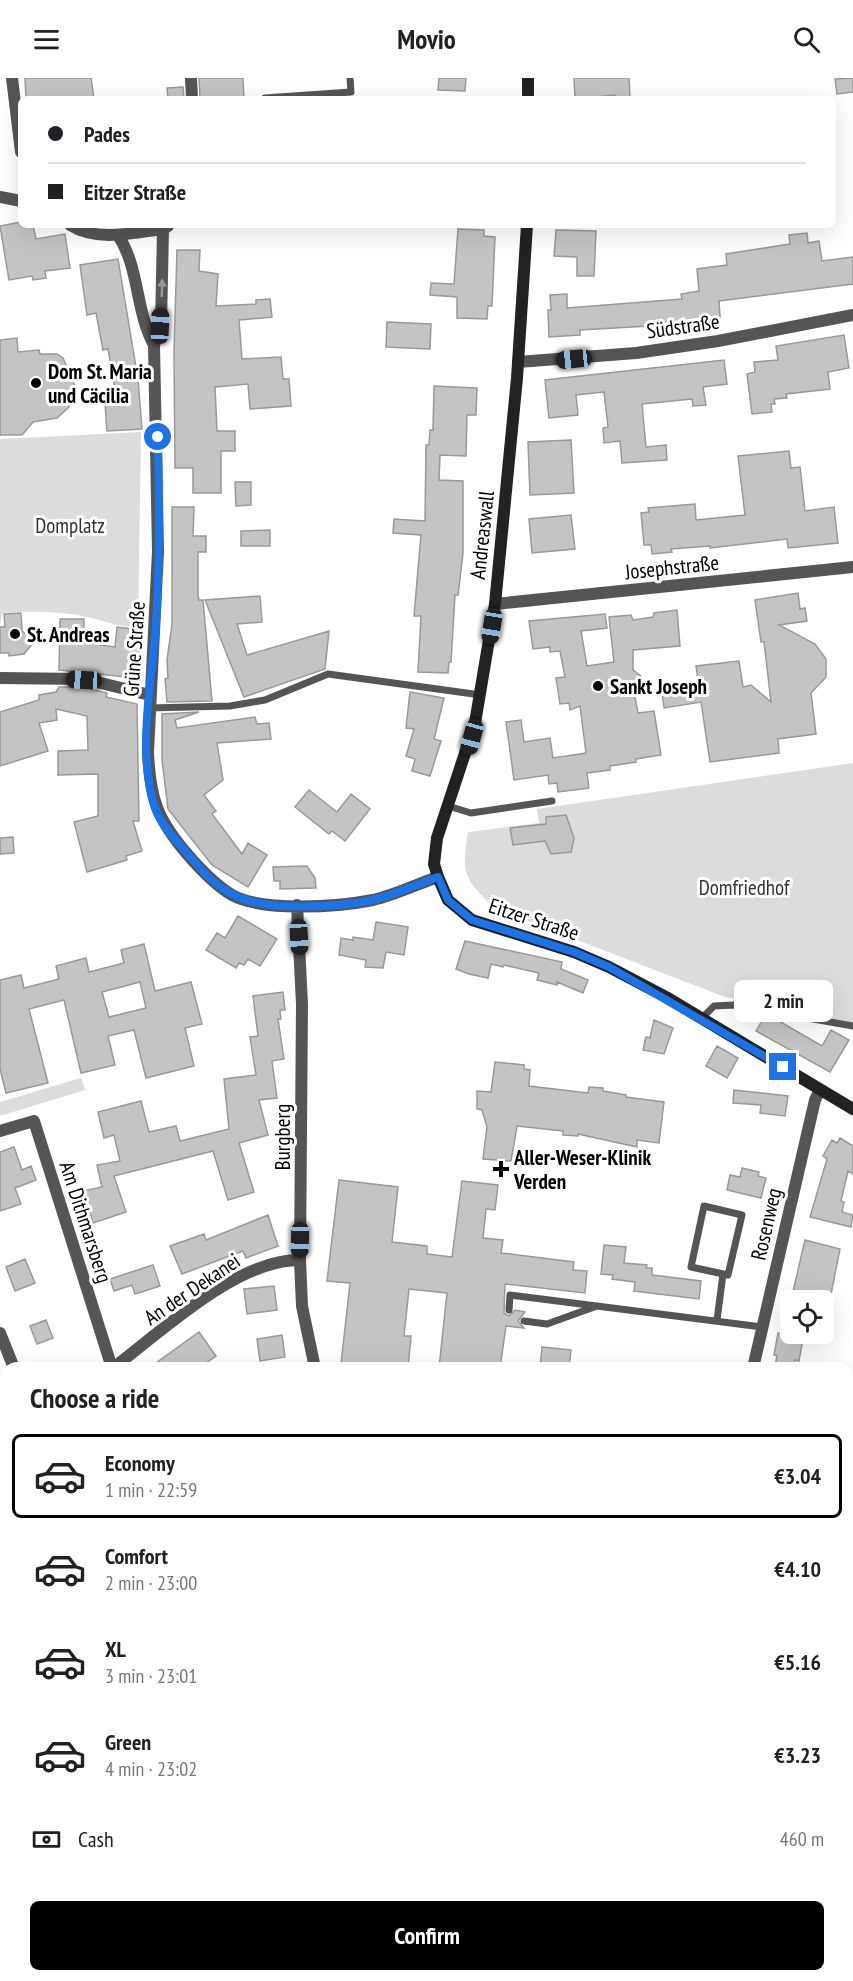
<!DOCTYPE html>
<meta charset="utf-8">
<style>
:root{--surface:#fff;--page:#f2f2f2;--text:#202124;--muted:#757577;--line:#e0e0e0;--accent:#000}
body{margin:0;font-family:"PT Sans Narrow",sans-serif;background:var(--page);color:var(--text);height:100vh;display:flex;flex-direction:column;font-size:22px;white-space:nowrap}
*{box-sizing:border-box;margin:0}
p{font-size:20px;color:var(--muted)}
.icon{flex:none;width:33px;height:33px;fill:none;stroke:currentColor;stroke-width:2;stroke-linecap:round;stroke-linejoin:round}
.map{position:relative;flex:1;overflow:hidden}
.panel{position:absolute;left:0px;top:1284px;width:854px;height:620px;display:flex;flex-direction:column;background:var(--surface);border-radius:18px 18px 0 0;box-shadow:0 6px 24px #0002}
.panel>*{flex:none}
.guide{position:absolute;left:18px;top:18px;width:818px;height:132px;border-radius:9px;box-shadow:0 6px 24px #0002;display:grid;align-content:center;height:132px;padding:0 30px;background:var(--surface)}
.tools{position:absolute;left:780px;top:1212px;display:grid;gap:12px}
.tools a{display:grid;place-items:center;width:54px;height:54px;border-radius:9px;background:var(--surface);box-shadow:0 6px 24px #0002;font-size:30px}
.end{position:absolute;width:27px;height:27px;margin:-14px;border:8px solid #1a73e8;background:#fff;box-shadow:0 0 0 3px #fff}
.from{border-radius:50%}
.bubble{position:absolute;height:42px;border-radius:9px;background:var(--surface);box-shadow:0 6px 24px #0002;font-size:20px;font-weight:700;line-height:42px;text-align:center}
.car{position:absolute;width:18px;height:36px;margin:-18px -9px;border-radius:8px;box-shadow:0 0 4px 2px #0007;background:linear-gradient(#222 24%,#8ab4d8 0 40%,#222 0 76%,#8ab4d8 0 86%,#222 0)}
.guide b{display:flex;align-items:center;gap:21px;height:57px;font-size:22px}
.guide b+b{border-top:2px solid var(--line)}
.guide i{width:15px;height:15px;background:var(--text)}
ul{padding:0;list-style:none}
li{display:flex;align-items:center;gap:18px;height:84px;margin:0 12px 9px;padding:0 18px;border:3px solid transparent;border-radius:9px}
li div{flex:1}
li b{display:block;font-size:22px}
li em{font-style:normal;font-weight:700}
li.current{border-color:var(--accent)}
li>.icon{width:54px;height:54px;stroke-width:1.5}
h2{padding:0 30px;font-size:27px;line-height:72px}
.pay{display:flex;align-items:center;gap:15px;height:66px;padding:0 30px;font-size:22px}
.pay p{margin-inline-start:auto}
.action{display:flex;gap:12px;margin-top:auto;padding:12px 30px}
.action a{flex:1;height:69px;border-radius:9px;background:var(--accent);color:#fff;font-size:24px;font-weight:700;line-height:69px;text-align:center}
header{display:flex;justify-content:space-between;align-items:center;height:78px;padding:0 30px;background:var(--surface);font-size:27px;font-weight:700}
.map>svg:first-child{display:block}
</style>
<header><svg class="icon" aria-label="menu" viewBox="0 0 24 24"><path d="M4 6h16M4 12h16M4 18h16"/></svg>Movio<svg class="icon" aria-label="search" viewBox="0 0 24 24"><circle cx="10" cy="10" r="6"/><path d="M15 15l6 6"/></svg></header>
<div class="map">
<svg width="853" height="1903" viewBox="0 0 853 1903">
<rect width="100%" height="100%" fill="#fff"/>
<!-- green -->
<path fill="#dcdcdc" d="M141,354L138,549C114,548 109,544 87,539C62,533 29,533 2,535L0,548V361Z
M853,685V946L725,919L494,830C464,800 461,797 468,754L539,745L537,731Z
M81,1000L85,1012L0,1038V1024Z
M0,1501L6,1508V1898H582L594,1903H0Z
M848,1878L853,1881V1903H823L826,1898H848Z"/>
<!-- water -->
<path fill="#a3a3a3" d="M0,1610L6,1615V1760L0,1755Z
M6,1884V1898H198L194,1903H0V1889Z
M207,1898H497L508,1903H216Z"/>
<!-- building -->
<path fill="#c4c4c4" stroke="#999" stroke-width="1.5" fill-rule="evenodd" d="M25,0H91L94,21H26Z
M199,0H243L244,21H200Z
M439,0H466L465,13L438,12Z
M574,0H629L630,19L615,20V17L575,21Z
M853,0V14L837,16L835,1Z
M183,9L184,21H168L167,10Z
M21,144V147H33L36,161L65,156L70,190L45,193L46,200L33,202L32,198L9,202L0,148Z
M458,151L484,152V158L495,159L492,228H488L487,241L457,240V219L430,217L431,205L454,206Z
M556,152L596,153L594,198H577V179L554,178Z
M807,155L808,165L819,163L822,183L853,179V206L719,223L720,239L666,245V247L580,252V257L549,259L548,232H551L550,217L567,216V230L682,221L681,216L699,213L697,191L727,187L726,176L790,166L789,157Z
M177,172H200L199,193L218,196L216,228L256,226V222L270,221L272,239L239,242L242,281L281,279L283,301H289L291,328L250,331L248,306L215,309L217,353H235V373H221V415H193V390H175L174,274Z
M118,181L138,301L142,351L107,353L104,312L115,311L108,271L103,272L96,235L87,237L80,187Z
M387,244L431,246L430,271L386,269Z
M844,257L849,290L828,294L830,311L786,316L787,320L774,321L775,326H771L772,334L752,336L747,296L755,294L754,284L778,282L776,268Z
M17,260L18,274L39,272L40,276H57L63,280L77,313L69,329L57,340L33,344L22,357H0V262Z
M724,282L727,306L703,309L706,327L693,328L692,321L642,326L646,369L666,367L667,382L622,385L620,363L604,365L603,350L608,349L604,314L576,317L578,337L549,340L545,302Z
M434,308L477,310L476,337H467L466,378L440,377L439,402L463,403V475L458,517H455L451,584H449L448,595L418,594L421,538H414L421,457L393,455L394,441L425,443L426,367H429L430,352H433Z
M571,362L574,415L530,417L528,364Z
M789,373L791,390L800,389L805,433L834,429L838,465L788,470L787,461L710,470V468L671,471L672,474L652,476L651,467H644L641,435L649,434L648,430L695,426L696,442L745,437L738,378Z
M235,404H251V427L236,428Z
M172,429H194L193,458H206V474H198V517L199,522H203L212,623L167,624L165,601L168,600L167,582L172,546Z
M571,437L575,471L532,475L529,441Z
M270,452V468H241V453Z
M798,515L800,531L805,530L807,543L779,547L815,566L826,581V599L811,615L816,656L778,661L779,675L710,684L701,624L664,630L662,614L699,609L696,588L739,583L743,609L751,607L771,624L764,564H761L755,522Z
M260,518L262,544L237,546L247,577L329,553L325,591L244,619L205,522Z
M677,532L680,568L633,572V592L641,598L642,604L634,614L638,635L654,633L661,677L636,681V684L610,688V692L587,695L589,710L558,714L557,705L549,706L548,697L514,702L506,644L521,642L524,664L550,660L553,680L586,675L580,628L570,632L569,625L560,626L556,600L565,599L560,573L550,574V569L533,571L529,543L605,536L607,550L581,553L587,588L614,584L609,539L631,537L633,542L653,539L654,535Z
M21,535L22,553L31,559L32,566L24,576L9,578V575H0V549H5L4,536Z
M60,541H84V565L115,569L117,549L142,552L136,600L59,592Z
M59,609H83L107,615L106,619L137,626L139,743H133L142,773L126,778L127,782L87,794L74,744L98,738V696L58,697V673L88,672L87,638L56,631L57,642L39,645L48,673L0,688V634L39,622V617L56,614Z
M410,614L444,620L434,661L441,663L430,698L412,693L415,681L406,678L414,651L406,650Z
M199,634L175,642L177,650L255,639L257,646L269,645L271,661L217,665L223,702L204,717L216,733L212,736L242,776L248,765L267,777L248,809L212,787L168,731L162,682V636Z
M309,712L337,734L351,716L370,731L345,763L332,753L329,756L295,729Z
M566,737L574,760L571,774L551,776L545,763L513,767L510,750L546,746V739Z
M13,759L14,775L0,776V760Z
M307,788L315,800L316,810L280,811V803H274L273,789Z
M238,838L277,861L260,888L248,881L244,887L239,885L236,890L206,872L217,855L225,860Z
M376,844L408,849L404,877L386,874L383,890L365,889L366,882L339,877L341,860L353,862V859L373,862Z
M465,863L562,884L561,891L588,902L583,915L557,904V907L537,902L539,895L504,887L503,889L491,886L488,900L469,896L456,891Z
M144,866L155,913L191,904L202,946L185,950L194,988L146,1000L134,952L108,958L115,987L81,995L64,922L29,931L48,1005L6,1015L0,991V902L21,897L24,910L59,901L56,888L86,880L89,894L124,885L121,872ZM140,904L146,930L109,939L102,914Z
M283,914L285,932H280L281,941H278L284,981L272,983L277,1020L259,1022L268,1057L239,1065L254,1114L228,1122L213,1073L114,1098L126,1134L93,1145L83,1113L102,1109L97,1087L120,1083L114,1057L104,1060L98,1034L141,1023L149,1054L176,1048L180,1063L229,1051L224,1001L256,997L250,959L258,958L253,918Z
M765,938L772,939L822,968L831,952L849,962L830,994L756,953Z
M654,942L673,950L664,976L643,972L646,959L650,960Z
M717,968L738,980L727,1000L706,988Z
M495,984L524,987V991L530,992L529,1008L588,1015L589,1009L603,1010V1013L626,1017V1019L664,1024L659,1065L637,1062V1069L578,1056V1058L563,1057V1053L517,1048L511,1083L483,1081L487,1049L482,1032L477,1031V1013L491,1014Z
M734,1012L788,1018L785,1038L760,1035L761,1027L733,1025Z
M840,1060L853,1068V1096L848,1093L841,1123L844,1124L842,1134L853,1137L851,1149L810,1139L827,1081L823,1078L832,1062L837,1065Z
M14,1069L22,1092L31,1088L36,1102L15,1110L21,1126L0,1133V1074Z
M742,1090L759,1094L758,1098L766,1100L761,1120L727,1112L730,1097L740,1099Z
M339,1102L398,1109L392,1164L427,1168V1176L452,1179L462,1103L498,1107L495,1132L486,1131L483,1160L503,1162L501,1175L574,1184L573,1192L587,1193L585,1215L505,1206L504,1235L509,1238L515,1232L525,1234L518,1243L524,1250L506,1248L500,1290H439L447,1215L409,1211L404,1258H411L408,1290H365L341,1286L350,1205L327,1203Z
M268,1137L278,1168L246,1180L243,1173L182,1196L170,1168L204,1156L206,1162Z
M805,1162L840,1171L831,1216L816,1213L813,1222H791Z
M604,1167L626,1169L624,1185L647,1187L646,1190H652V1197L701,1203L699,1221L634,1213L635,1204L612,1201L613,1197L601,1196Z
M25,1181L35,1205L15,1213L6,1189Z
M153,1187L160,1208L135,1216L132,1207L114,1213L110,1201Z
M274,1208L277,1232L247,1236L244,1211Z
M46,1242L53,1260L37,1266L30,1248Z
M199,1254L216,1278L199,1290H149Z
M778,1255L803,1261L799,1283L795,1282L793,1290L775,1288L777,1278L774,1277Z
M282,1257L285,1279L260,1283L257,1261Z
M542,1269L571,1272L569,1290H540Z"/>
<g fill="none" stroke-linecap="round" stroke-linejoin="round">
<!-- lane -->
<path stroke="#555" stroke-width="7" d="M265,20L351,14L350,0
M149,630L230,628L265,622L328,596L481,617
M448,728L471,735L552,723
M701,941L714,928L734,927L853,948
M704,1128L742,1137L728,1197L691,1189Z
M509,1232L510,1217L762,1249
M717,1242L723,1196
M524,1243L547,1246L597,1228
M0,1501L6,1509"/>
<!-- street -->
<path stroke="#555" stroke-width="12" d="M12,0L21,74
M191,0L192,21
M0,119L21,123
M70,147C97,164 133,155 163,151L168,148
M163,151L161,248L154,267L158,473L148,674C150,721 157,741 188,777C201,792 215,807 232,817C263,834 338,829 373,822C395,817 417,806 438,799
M118,157C140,191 135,232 154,267
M518,284L636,275L718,263L853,237
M495,526L853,489
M0,600L84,601L150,617
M297,827L302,926L300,1182L302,1228L315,1290
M0,1053L34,1043L112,1290
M0,1255L14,1290
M113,1290C161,1254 237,1181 300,1182
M753,1290L815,1022L820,1012
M848,1464L853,1468
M848,1503L853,1506
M848,1853L853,1856"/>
<!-- secondary -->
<path stroke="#222" stroke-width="12" d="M528,21V0
M527,147L517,300L495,526L475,645L437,760L434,786L438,799L448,822L472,842L574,874L609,889L666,919L853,1031"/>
</g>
<!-- one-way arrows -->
<defs><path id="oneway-solid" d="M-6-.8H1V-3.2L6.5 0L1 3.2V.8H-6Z" transform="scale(1.5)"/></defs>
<use fill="#999" href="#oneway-solid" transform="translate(162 210) rotate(-88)"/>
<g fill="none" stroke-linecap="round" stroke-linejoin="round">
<!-- route -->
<path stroke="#1a73e8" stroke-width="8" d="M158,359C159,421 160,484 156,546C152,604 137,669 154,727C160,746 174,760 187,775C200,791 215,808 234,817C266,834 338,829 373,822C395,817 417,806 438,799L448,822L472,842L574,874L609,889L783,989"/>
</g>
<!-- markers -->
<g fill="#000" stroke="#fff" stroke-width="2">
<circle cx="36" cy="305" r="6"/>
<circle cx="15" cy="556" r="6"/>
<circle cx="598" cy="608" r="6"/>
<path d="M498 1082h6v6h6v6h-6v6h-6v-6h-6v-6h6z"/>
</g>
<g text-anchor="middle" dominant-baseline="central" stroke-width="6" stroke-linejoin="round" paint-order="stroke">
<!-- street labels -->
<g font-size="21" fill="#000" stroke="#fff">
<text transform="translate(683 248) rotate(-8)">Südstraße</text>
<text transform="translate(482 457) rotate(-84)">Andreaswall</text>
<text transform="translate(672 489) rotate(-6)">Josephstraße</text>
<text transform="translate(134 571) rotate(-86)">Grüne Straße</text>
<text transform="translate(534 841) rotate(18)">Eitzer Straße</text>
<text transform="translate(282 1059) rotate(-90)">Burgberg</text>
<text transform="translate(86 1144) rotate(72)">Am Dithmarsberg</text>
<text transform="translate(766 1146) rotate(-77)">Rosenweg</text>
<text transform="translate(192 1211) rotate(-34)">An der Dekanei</text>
</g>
<!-- poi labels -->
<g font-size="21" font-weight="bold" fill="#000" stroke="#fff" text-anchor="start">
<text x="48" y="293">Dom St. Maria<tspan x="48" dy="24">und Cäcilia</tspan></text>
<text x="27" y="556">St. Andreas</text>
<text x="610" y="608">Sankt Joseph</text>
<text x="514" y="1079">Aller-Weser-Klinik<tspan x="514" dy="24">Verden</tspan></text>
</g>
<!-- park labels -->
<g font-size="21" fill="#333" stroke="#fff">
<text x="70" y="447">Domplatz</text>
<text x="744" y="809">Domfriedhof</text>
</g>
</g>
</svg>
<div class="tools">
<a><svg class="icon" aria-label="locate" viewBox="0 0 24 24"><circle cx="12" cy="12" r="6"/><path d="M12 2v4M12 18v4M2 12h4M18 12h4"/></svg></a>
</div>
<i class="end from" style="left:158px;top:359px"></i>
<i class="end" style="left:783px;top:989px"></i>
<div class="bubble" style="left:734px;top:902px;width:99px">2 min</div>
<i class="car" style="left:160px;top:248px;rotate:2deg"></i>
<i class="car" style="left:574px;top:281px;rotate:264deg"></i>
<i class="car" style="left:492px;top:548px;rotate:189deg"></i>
<i class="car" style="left:84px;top:602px;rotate:273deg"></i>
<i class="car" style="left:472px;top:659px;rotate:195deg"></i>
<i class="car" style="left:299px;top:859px;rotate:177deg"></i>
<i class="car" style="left:300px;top:1162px;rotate:181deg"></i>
<div class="guide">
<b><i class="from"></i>Pades</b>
<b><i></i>Eitzer Straße</b>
</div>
<section class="panel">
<h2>Choose a ride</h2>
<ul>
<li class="current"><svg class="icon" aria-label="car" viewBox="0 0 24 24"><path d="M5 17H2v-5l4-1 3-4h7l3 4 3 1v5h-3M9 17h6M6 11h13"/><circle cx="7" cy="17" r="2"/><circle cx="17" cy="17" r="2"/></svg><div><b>Economy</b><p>1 min · 22:59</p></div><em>€3.04</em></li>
<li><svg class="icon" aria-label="car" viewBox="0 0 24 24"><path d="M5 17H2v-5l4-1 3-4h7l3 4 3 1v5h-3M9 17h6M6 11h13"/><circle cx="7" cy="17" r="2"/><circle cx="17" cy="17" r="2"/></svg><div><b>Comfort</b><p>2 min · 23:00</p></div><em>€4.10</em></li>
<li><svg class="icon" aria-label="car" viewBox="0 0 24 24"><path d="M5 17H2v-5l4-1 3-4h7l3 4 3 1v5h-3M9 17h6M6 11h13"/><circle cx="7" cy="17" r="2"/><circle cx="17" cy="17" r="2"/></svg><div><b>XL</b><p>3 min · 23:01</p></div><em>€5.16</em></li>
<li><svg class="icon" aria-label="car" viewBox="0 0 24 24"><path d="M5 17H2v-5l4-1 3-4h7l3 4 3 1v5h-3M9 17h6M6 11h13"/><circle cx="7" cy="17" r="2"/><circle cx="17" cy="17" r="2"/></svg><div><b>Green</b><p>4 min · 23:02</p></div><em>€3.23</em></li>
</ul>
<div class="pay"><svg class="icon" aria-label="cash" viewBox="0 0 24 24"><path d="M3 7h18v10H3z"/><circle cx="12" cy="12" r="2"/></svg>Cash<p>460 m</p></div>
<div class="action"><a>Confirm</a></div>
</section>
</div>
